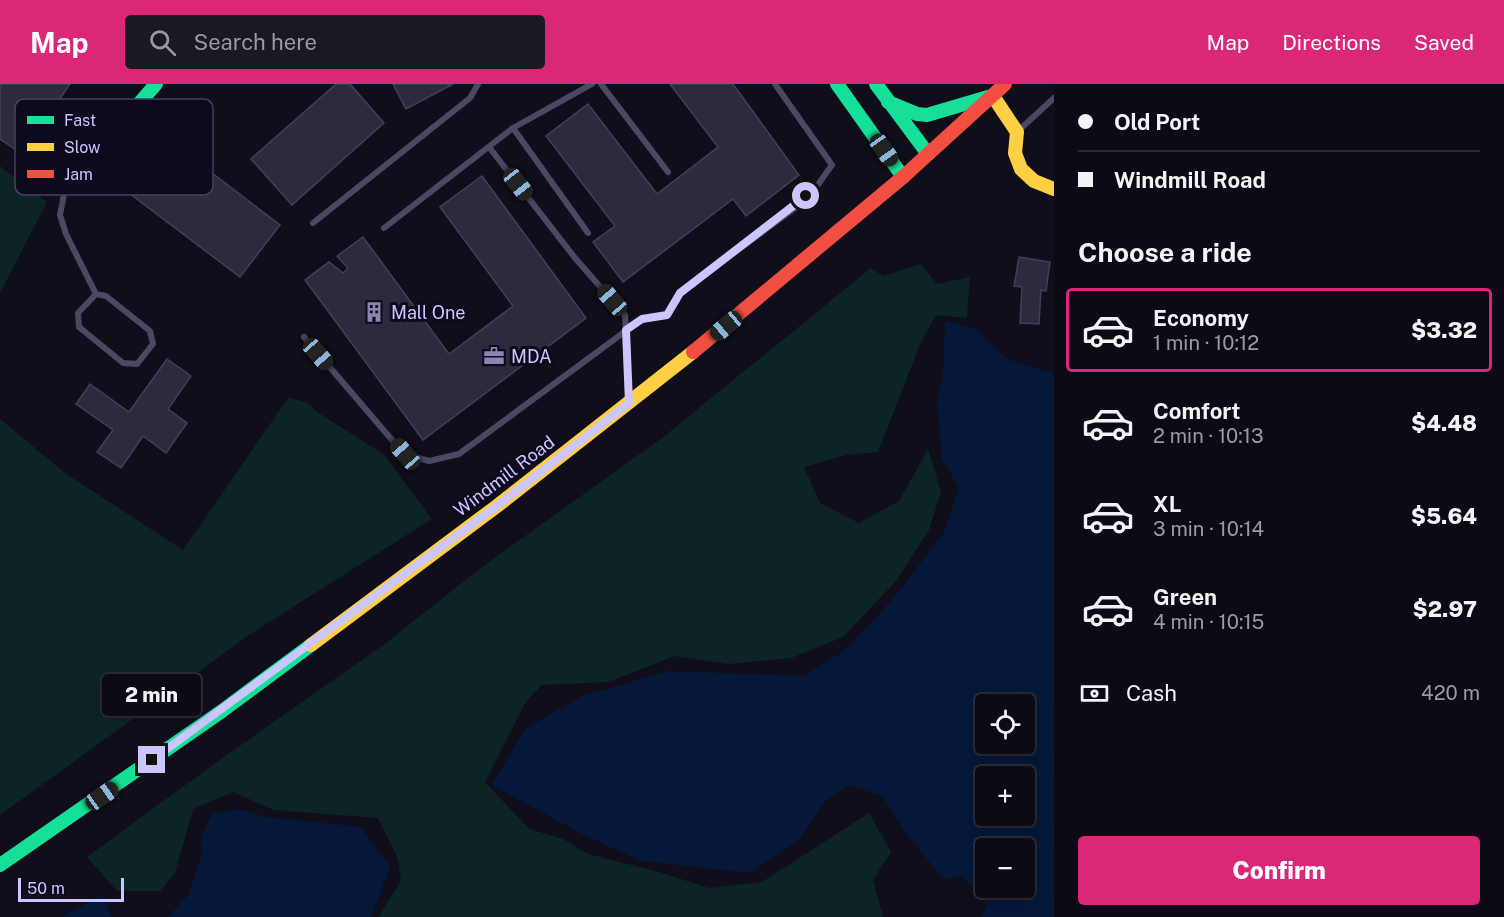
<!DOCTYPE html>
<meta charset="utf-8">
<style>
:root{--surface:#0c0a14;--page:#1a1822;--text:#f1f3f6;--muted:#9a9aa0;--line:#2c2b34;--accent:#db2777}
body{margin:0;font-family:"Public Sans",sans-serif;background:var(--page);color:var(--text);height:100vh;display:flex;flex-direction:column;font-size:22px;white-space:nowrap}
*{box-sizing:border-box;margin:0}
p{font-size:20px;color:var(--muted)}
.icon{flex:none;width:33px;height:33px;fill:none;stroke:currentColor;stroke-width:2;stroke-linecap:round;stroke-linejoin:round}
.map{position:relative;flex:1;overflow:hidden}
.side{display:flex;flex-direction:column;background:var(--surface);width:450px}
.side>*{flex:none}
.guide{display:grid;align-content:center;height:132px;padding:0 24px;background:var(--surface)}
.buttons{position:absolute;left:975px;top:610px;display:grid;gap:12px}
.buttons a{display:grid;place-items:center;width:60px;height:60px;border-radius:6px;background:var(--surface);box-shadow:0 3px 15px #0003,0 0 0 2px var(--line);font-size:30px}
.scale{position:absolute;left:18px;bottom:15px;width:106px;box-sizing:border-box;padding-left:6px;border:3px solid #ccc6ff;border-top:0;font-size:16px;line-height:21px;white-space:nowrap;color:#ccc6ff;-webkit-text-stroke:4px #0d0a1e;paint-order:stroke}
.end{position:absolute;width:27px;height:27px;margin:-14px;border:8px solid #ccc6ff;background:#111;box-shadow:0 0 0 3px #111}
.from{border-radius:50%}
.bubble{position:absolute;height:42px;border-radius:6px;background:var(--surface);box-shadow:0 3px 15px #0003,0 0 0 2px var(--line);font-size:20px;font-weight:800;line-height:42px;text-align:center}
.car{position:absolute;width:18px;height:36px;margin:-18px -9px;border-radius:8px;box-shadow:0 0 4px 2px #0007;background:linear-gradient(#222 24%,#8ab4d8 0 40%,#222 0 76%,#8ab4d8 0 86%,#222 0)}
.guide b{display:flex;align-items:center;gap:21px;height:57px;font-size:22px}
.guide b+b{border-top:2px solid var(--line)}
.guide i{width:15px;height:15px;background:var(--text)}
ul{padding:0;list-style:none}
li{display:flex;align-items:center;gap:18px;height:84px;margin:0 12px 9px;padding:0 12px;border:3px solid transparent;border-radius:6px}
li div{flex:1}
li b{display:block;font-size:22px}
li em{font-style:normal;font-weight:800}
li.selected{border-color:var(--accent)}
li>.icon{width:54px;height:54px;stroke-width:1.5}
h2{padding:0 24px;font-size:27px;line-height:72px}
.pay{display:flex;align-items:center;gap:15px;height:66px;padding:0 24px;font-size:22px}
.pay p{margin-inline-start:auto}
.action{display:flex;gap:12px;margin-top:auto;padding:12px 24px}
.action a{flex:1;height:69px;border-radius:6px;background:var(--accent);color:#fff;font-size:24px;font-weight:800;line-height:69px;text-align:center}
header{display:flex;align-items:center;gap:36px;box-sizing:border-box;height:84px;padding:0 30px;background:var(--accent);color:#fff}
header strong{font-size:28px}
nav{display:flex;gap:33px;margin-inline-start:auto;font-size:21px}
.search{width:420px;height:54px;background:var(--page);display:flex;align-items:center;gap:15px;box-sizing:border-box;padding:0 21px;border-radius:6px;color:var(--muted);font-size:22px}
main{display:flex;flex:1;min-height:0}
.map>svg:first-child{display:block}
</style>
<header>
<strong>Map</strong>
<div class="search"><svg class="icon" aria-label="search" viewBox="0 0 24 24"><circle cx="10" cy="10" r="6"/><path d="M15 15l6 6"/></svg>Search here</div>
<nav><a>Map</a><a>Directions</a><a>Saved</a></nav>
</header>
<main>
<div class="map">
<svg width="1054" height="833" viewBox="0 0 1054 833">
<rect width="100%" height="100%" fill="#100e1a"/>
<!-- green -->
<path fill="#0d2425" d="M0,82L47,118L0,209Z
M921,180L937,200L970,193L967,234L936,231L921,258L878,368L846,371L804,383L820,419L859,439L899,417L928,365L941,408L929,446L897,496L843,553L791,574L729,580L675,572L608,598L542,601L525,619L485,698L529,745L563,755L588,770L659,788L709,804L762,798L869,729L891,768L873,796L883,833H378L401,797L398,775L378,734L274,726L233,708L193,725L175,789L160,807H117L87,773L214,680L386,559L482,483L662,354L871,184L883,192Z
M288,314L307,318L317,328L383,370L432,435L249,551L0,731V335L65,389L183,466Z"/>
<!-- water -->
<path fill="#051839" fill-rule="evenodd" d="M945,237L976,245L1007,275L1054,290V833H982L987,820L961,791L944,796L909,753L882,712L848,701L826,716L798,757L750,789L641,777L584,751L492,701L525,645L580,613L667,587L803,592L844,567L891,517L944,449L959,404L942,375L937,316L943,290ZM986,621H1024V660H986ZM986,693H1024V732H986ZM986,765H1024V804H986Z
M239,725L266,733L361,743L390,783L371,833H168L188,811L202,770L201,753L212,730Z
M102,811L111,832L114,833H62Z"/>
<!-- building -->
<path fill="#2e2a3d" stroke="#433f58" stroke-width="1.5" d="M0,0H70L22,70L0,55Z
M336,0H350L384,39L292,121L251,75Z
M393,0H453L406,25Z
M670,0H733L799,91L746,132L733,115L623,198L593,158L615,142L546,52L588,20L657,110L718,63Z
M169,56L280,141L240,193L129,109Z
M482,92L586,234L423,356L305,196L329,178L343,189L348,184L337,172L363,153L449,270L513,222L440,123Z
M1019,173L1050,178L1046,207L1041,206L1039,240L1020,239L1022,203L1014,202Z
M167,275L191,292L168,325L187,339L166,369L143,352L121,384L97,368L113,346L76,320L90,300L129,328Z"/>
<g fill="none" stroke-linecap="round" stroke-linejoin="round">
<!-- lane -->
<path stroke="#494963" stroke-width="6" d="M601,0L668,88
M513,44L588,149
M1018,47L1054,14
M489,63L575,174L625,231L629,314
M68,90L60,131L66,150L96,210L106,212L150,247L153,260L137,280L123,279L79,243L78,229L96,210
M313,139L470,14L478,0
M384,144L513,44L592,0
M304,253L404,370L429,377L459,370L642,235L667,231L680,209L796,123L817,102L832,81L775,0"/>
<!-- fast -->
<path stroke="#16e098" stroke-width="14" d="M837,0L903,93
M876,0L928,70
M888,18L917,30L927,31L988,13
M69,89L79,75L124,37L156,0
M0,781L222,627L311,561"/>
<!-- slow -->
<path stroke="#ffcf43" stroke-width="14" d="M993,12L1017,48L1015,69L1021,85L1034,97L1054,105
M311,561L497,422L693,268"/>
<!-- jam -->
<path stroke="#f24e42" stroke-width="14" d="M693,268L903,93L1005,0"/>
</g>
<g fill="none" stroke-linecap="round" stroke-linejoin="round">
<!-- route -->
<path stroke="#ccc6ff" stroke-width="8" d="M152,676L497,422L629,319L626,246L642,235L667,231L680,209L806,112"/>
</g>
<!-- icons -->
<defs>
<g id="building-bare" transform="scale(1.62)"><path d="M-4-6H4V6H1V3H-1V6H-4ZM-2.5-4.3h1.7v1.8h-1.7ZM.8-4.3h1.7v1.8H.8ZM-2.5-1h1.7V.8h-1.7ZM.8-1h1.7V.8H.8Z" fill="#8a86af" stroke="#0d0a1e" stroke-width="2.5" paint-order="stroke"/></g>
<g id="office-bare" transform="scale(1.62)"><path d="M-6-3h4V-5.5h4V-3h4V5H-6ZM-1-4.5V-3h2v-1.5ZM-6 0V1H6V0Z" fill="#8a86af" stroke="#0d0a1e" stroke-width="2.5" paint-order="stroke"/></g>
</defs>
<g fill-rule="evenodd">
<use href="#building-bare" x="374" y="228"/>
<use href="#office-bare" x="494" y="272"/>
</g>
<g text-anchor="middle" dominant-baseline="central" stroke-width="6" stroke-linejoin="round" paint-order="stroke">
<!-- poi labels -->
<g font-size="18" fill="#ccc6ff" stroke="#0d0a1e" text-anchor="start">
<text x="391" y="228">Mall One</text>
<text x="511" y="272">MDA</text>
</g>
<!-- street labels -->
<g font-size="18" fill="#ccc6ff" stroke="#0d0a1e">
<text transform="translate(504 392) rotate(-37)">Windmill Road</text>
</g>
</g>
<!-- legend -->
<rect x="15" y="15" width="198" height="96" rx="9" fill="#0d0a1e" stroke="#464262" stroke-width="1.5"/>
<rect x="27" y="32" width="27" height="8" fill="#16e098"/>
<rect x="27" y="59" width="27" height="8" fill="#ffcf43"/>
<rect x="27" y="86" width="27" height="8" fill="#f24e42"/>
<g font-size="16" fill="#ccc6ff">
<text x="64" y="42">Fast</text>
<text x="64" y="69">Slow</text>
<text x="64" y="96">Jam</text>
</g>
</svg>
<div class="buttons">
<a><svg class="icon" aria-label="locate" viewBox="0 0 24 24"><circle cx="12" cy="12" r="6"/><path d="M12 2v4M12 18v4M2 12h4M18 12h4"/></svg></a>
<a>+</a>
<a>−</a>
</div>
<div class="scale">50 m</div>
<i class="end from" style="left:806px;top:112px"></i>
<i class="end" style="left:152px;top:676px"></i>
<div class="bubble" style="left:102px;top:590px;width:99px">2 min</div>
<i class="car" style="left:884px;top:66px;rotate:145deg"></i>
<i class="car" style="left:518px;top:100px;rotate:142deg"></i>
<i class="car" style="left:612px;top:216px;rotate:319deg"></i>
<i class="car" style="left:726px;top:242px;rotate:230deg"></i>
<i class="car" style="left:318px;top:270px;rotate:139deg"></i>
<i class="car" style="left:405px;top:370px;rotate:319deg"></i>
<i class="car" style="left:102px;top:712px;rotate:55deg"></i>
</div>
<section class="side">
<div class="guide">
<b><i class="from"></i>Old Port</b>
<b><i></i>Windmill Road</b>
</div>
<h2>Choose a ride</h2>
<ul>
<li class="selected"><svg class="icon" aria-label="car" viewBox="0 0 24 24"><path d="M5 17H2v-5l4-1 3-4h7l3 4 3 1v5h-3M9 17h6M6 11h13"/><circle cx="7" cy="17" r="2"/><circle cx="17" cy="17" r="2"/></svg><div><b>Economy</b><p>1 min · 10:12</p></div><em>$3.32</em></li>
<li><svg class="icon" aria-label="car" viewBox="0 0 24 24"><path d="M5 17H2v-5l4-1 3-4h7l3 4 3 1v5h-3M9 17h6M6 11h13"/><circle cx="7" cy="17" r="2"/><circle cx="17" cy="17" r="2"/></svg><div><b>Comfort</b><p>2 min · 10:13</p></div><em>$4.48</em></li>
<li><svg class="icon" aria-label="car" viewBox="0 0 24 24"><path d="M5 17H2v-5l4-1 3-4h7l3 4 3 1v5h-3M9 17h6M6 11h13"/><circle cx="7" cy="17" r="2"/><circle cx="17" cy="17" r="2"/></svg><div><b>XL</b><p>3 min · 10:14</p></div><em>$5.64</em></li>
<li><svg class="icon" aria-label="car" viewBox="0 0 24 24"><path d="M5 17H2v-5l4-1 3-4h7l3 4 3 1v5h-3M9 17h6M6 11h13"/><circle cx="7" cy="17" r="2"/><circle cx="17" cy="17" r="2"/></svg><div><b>Green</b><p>4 min · 10:15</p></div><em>$2.97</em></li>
</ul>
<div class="pay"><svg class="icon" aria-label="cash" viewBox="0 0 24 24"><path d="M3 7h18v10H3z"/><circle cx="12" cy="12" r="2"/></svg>Cash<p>420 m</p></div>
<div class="action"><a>Confirm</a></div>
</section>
</main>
